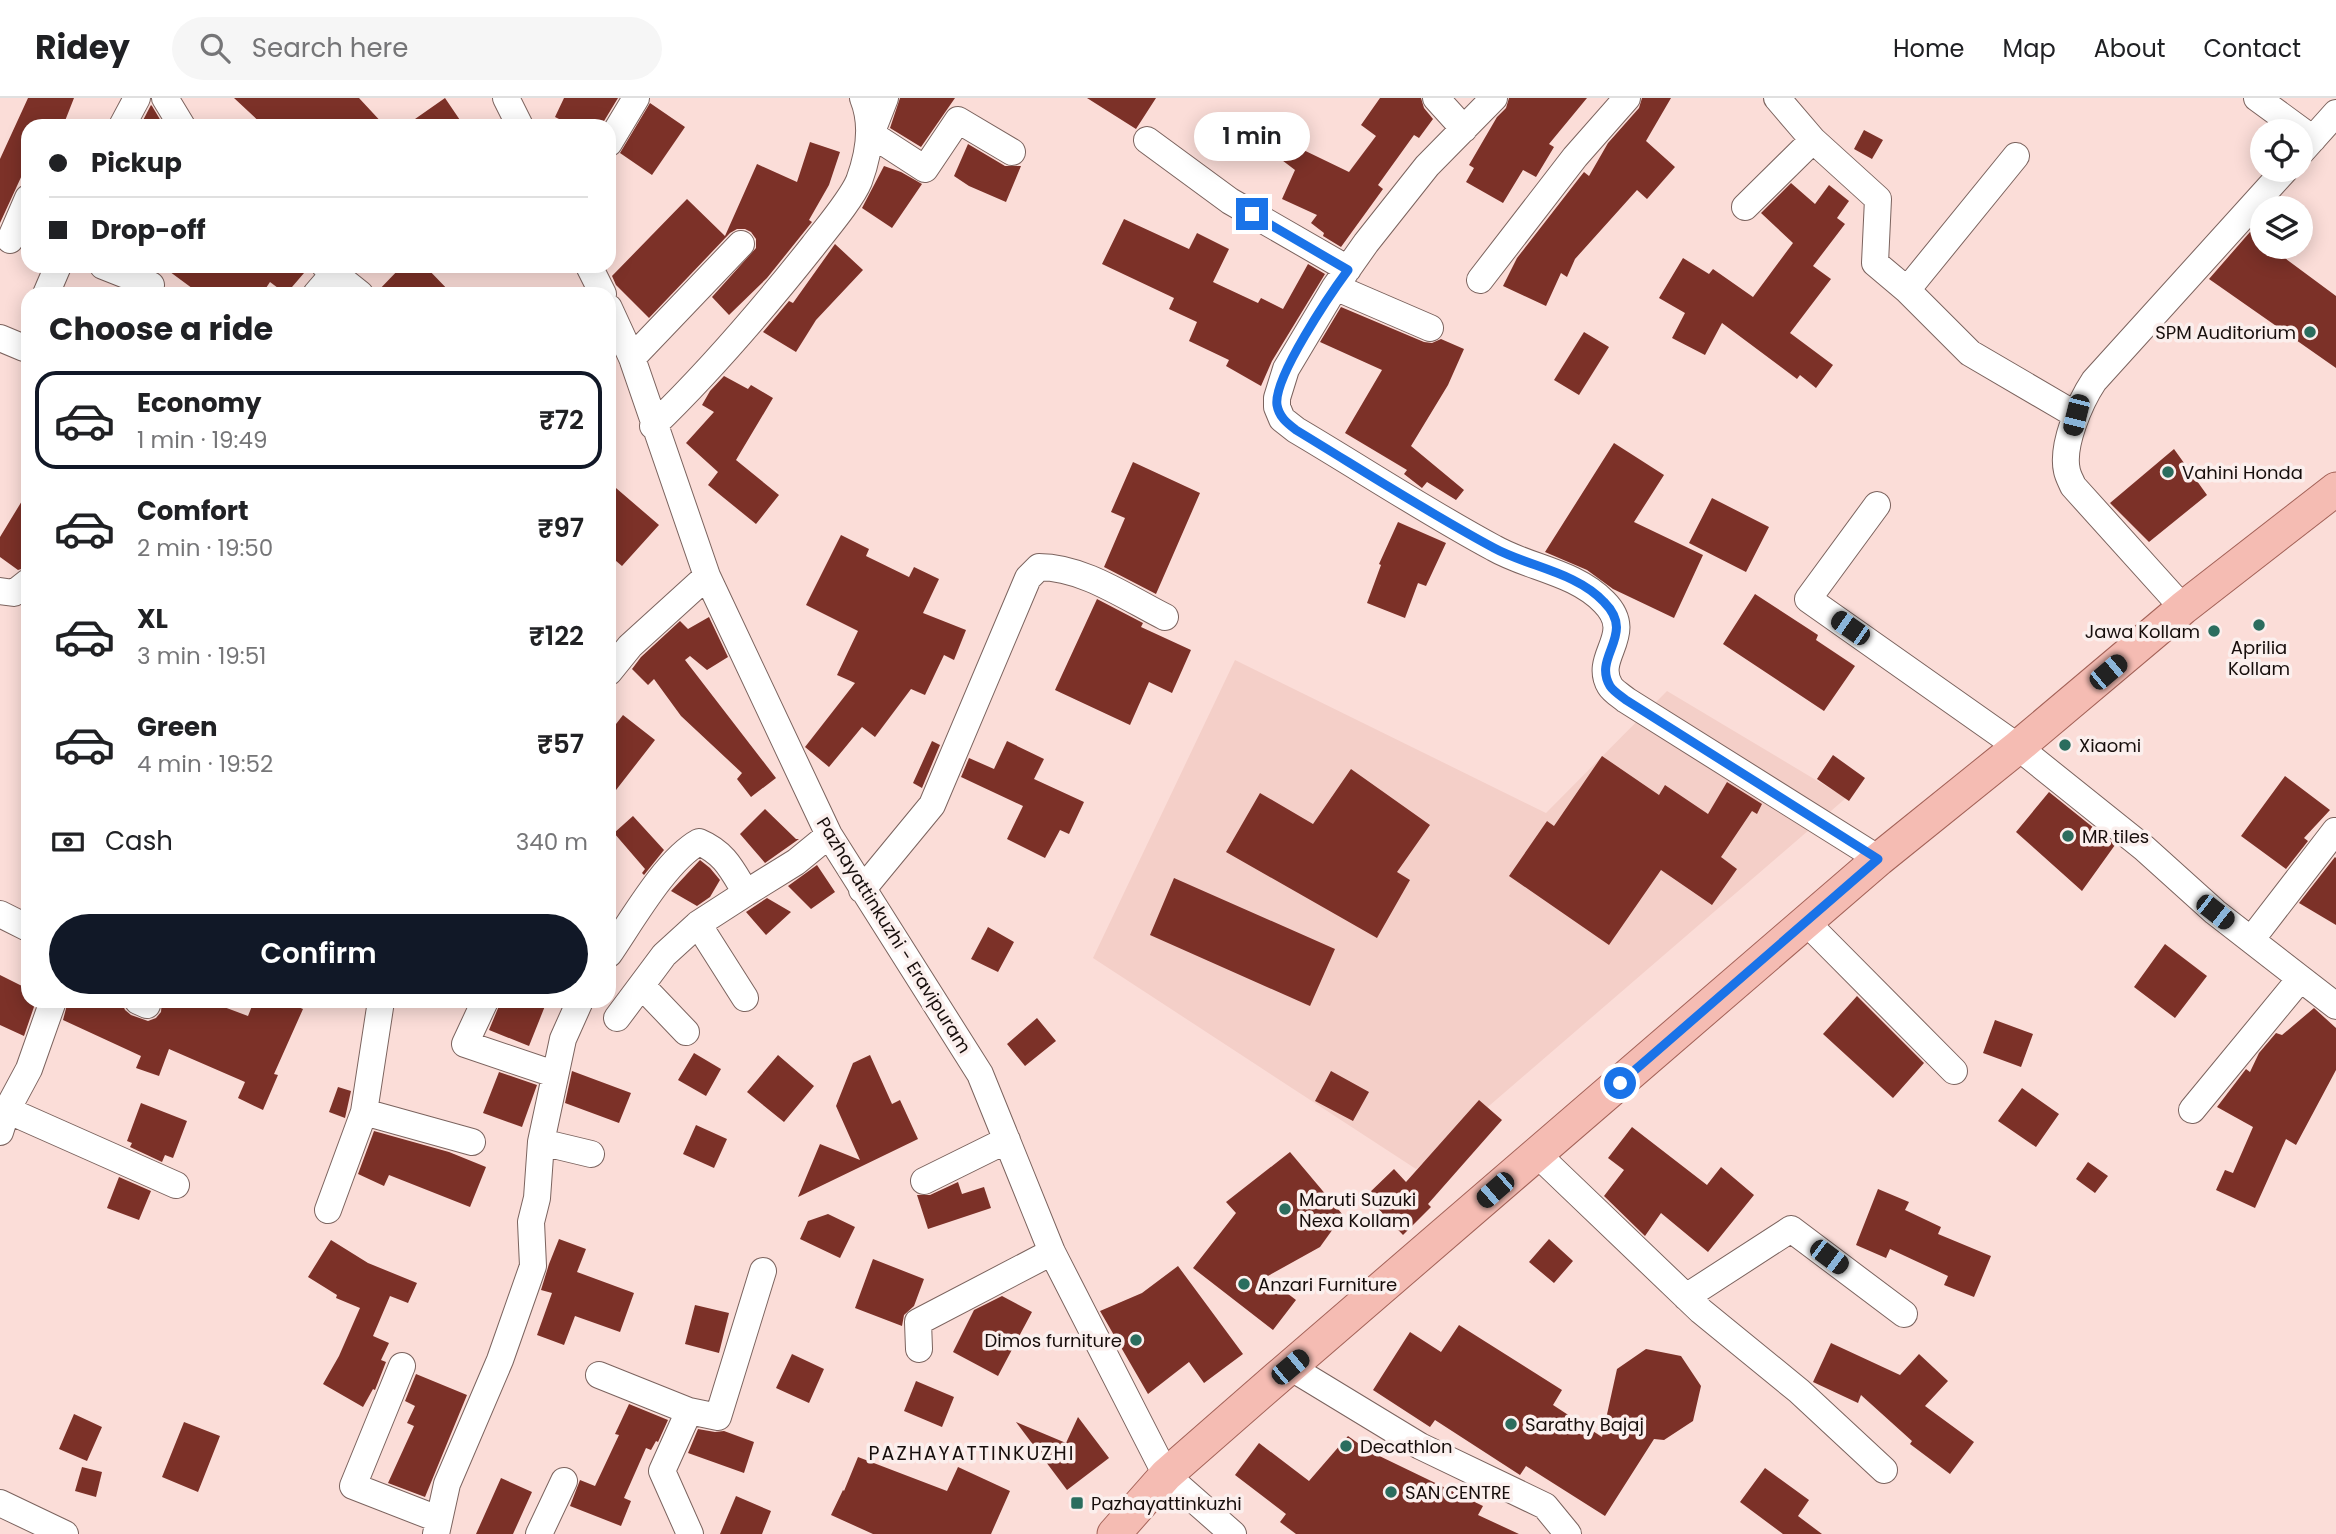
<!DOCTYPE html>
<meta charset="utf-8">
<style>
:root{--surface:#fff;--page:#f6f6f6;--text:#202124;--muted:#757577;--line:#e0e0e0;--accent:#111827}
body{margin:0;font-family:Poppins,sans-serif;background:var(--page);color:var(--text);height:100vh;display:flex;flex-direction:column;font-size:26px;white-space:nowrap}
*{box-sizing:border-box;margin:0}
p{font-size:23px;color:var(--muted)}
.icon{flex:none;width:38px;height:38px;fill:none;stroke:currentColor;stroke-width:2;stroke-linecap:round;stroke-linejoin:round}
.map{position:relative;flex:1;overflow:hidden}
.drawer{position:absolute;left:21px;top:189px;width:595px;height:721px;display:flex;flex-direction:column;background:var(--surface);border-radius:21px;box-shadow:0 4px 18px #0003}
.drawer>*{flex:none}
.hud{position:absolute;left:21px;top:21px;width:595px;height:154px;border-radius:21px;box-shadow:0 4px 18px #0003;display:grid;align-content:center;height:154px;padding:0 28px;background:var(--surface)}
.fabs{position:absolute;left:2250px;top:21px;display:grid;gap:14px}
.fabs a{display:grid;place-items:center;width:63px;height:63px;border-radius:50%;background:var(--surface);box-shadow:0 4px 18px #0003;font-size:35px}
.end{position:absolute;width:32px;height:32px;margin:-16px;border:9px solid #1a73e8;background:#fff;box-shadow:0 0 0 4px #fff}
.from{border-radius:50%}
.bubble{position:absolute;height:49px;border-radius:24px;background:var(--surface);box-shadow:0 4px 18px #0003;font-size:23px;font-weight:600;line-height:49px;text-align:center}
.car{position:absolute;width:21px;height:42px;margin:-21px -10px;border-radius:9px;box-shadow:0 0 5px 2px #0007;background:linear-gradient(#222 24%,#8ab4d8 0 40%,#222 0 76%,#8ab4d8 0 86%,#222 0)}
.hud b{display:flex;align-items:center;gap:24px;height:66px;font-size:26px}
.hud b+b{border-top:2px solid var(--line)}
.hud i{width:18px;height:18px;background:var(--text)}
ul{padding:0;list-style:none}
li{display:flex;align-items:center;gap:21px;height:98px;margin:0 14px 10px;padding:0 14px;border:4px solid transparent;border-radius:21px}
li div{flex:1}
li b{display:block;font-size:26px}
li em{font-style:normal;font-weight:600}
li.active{border-color:var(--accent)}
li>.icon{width:63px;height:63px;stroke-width:1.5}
h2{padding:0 28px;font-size:32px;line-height:84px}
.pay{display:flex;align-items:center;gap:18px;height:77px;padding:0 28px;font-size:26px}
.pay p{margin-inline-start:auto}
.button{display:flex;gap:14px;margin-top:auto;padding:14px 28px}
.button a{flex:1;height:80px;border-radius:42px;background:var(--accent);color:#fff;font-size:28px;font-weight:600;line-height:80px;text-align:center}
header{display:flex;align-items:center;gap:42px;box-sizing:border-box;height:98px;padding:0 35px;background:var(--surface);border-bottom:2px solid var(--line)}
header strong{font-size:33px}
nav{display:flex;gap:38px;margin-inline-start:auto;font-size:24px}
.search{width:490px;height:63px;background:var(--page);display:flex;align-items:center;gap:18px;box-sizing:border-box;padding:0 24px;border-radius:38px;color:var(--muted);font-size:26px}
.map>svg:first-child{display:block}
</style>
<header>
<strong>Ridey</strong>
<div class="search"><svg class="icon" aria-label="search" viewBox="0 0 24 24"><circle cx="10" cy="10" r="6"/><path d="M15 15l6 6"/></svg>Search here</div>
<nav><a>Home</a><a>Map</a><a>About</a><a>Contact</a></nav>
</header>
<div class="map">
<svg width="2336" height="1436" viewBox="0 0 2336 1436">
<rect width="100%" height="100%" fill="#fbddd8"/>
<!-- built -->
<path fill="#f4cfc8" d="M1235,562L1546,715L1667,593L1846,700L1416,1071L1093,860Z"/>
<!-- building -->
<path fill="#7c3128" d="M28,0H74L63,28H28V64L0,125V61Z
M234,0H359L385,28H264Z
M445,0L464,28H405Z
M564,0H618L601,28H573L555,19Z
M900,0H955L921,49L890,30Z
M1087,0H1156L1136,31Z
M1380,0H1421L1424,10L1433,21L1419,40L1414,37L1378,87L1383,91L1341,149L1323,138L1324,135L1311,125L1317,117L1282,101L1295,72L1249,37L1254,29L1265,34L1277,19L1299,35L1291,46L1349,74L1376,38L1361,27Z
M1509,0H1587L1549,46L1554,49L1536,79L1523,72L1503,105L1466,84L1474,70L1469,67L1497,19L1506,10Z
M1642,0H1671L1646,43L1675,69L1647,101L1637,92L1575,161L1567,179L1561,175L1546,208L1503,188L1517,160L1580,79L1584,74L1589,78L1608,45L1639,10Z
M650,5L685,29L652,77L620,55Z
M151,7L152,8L164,28H140Z
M1864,32L1883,42L1872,61L1854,51Z
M810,44L840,54L829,87L809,122L812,124L767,180L729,217L712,199L756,150V141L751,134L745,131H737L730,135L649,220L616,187L612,178L687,101L725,138L757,66L797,84Z
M968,46L1005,68H1021L1006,104L969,88L954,78Z
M884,68L901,74L922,86L892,130L862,110Z
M1791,85L1815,106L1829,87L1849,103L1837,120L1845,126L1813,168L1831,181L1790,235L1833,267L1816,290L1800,277L1797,281L1722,225L1705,257L1672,240L1685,215L1659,200L1683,160L1709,176L1713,171L1753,199L1793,145L1761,115Z
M1124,121L1189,151L1197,135L1229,151L1213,184L1258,205L1261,200L1283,211L1308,166L1325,176L1272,263L1261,288L1226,268L1229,262L1189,243L1197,224L1169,211L1174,200L1102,166Z
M2250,134L2263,143V149H2270L2336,198V270L2209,181Z
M835,146L863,172L816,222L796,254L763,234L789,203L793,205Z
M162,168H310L286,196L270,184L262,196H200Z
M402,168H425L452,196H375Z
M1341,209L1424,244L1432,245L1441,241L1464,251L1448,287L1411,348L1464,392L1456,402L1427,384L1422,390L1404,376L1407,372L1345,335L1382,272L1320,244Z
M1584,234L1609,249L1579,297L1554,282Z
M724,278L748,291L751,287L773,300L736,362L779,397L756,426L708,387L718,374L686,345L714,314L702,307L710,293Z
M1614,345L1664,377L1634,424L1703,457L1674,520L1613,491L1587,472L1545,454Z
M2174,351L2207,397L2149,444L2110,405Z
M1133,364L1200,395L1156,496L1104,469L1125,420L1111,414Z
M609,384L659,427L622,468L609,457Z
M28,393V469L18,472L0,459V439Z
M1712,400L1769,429L1746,474L1689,445Z
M1398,424L1446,445L1426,488L1418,485L1405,520L1367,505L1381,467L1379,466Z
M841,437L869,451L866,458L909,479L914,469L939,481L923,515L966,532L954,562L944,557L925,597L911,591L875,639L862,629L829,669L805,649L855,585L837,577L858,533L806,507Z
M1755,496L1818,537L1816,542L1855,568L1824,613L1723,546Z
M1097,501L1143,525L1141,529L1191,552L1172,595L1149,584L1130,627L1055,592Z
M709,519L728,559L707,572L690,558L685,562L776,680L751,699L737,681L742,675L681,618L654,581L648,587L632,571L641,559L680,523L688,531Z
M623,617L655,642L609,701V635Z
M932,643L940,647L922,690L913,685Z
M1007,643L1044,661L1034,681L1084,704L1069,736L1060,732L1045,760L1007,741L1023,708L961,679L969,660L994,671Z
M1833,657L1865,680L1849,703L1817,681Z
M1602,658L1659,697L1665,687L1708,716L1727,684L1762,706L1757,716L1752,713L1721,759L1737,771L1712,807L1661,772L1609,847L1509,778L1547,723L1554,728Z
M1351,671L1430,727L1397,774L1410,782L1377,840L1226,754L1260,695L1313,726Z
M2285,678L2330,712L2304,740L2308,743L2286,771L2241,738Z
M2049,694L2115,747L2082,793L2016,734Z
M765,711L796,741H799L765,765L740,736Z
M633,718L664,752L644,777L642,775L645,771L614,735Z
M2335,759L2336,760V827L2299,805Z
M700,762L710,770L720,782L710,799L697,808L671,793Z
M817,767L835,794L811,811L788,788Z
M1174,780L1335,851L1310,908L1150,837Z
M767,800L791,814L766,837L746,814Z
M988,829L1014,844L998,874L971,861Z
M2165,846L2207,878L2175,920L2134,889Z
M0,877L28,891V903H36L24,938L0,927Z
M1857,898L1924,965L1893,1000L1823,936Z
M68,903H118L122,905L125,912L131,917L148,923L156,920L161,914L162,903H208L248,918L254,903H284L303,911L274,976L278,977L263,1012L238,1000L245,984L169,951L159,978L136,970L141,958L63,922Z
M501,903H547L529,948L489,932Z
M2314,910L2336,930V972L2296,1047L2286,1041L2255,1110L2216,1092L2225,1072L2233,1075L2253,1029L2217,1009L2246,971L2250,974L2259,955L2276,935L2282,937Z
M1037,920L1056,943L1025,968L1007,946Z
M1995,922L2033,936L2021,969L1983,955Z
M694,955L721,971L706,998L678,982Z
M778,957L814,988L784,1024L747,994Z
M870,957L892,1006L900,1002L918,1041L798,1099L820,1046L860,1062L836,1008L853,965Z
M572,973L631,995L619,1025L565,1005Z
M1331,973L1369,994L1353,1023L1315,1003Z
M499,974L537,987L522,1029L483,1015Z
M338,989L351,993L345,1020L329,1014Z
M2022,990L2059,1016L2036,1049L1998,1023Z
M1479,1002L1502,1022L1428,1106L1431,1109L1403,1137L1366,1098L1394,1071L1406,1084Z
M141,1005L187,1023L173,1060L165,1057L162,1064L130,1049L132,1045L127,1043Z
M696,1027L727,1041L714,1070L683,1056Z
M1632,1029L1707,1087L1721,1069L1754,1097L1708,1154L1661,1115L1645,1138L1604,1098L1624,1072L1608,1060Z
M374,1033L449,1054L486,1069L470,1109L389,1077L384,1088L358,1076Z
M1290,1054L1343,1117L1320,1149L1266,1179L1296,1202L1273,1232L1193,1170L1236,1115L1226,1104Z
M2088,1064L2108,1078L2095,1095L2076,1081Z
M119,1079L151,1093L139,1122L107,1110Z
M958,1084L962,1096L984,1089L991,1110L928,1131L917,1097H930Z
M1878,1091L1909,1104L1905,1112L1941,1129L1938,1136L1991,1158L1974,1199L1944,1187L1948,1178L1890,1151L1886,1160L1856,1147Z
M828,1116L855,1129L840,1160L800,1141L808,1123Z
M559,1141L586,1151L577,1174L634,1195L620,1234L575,1218L564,1247L537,1237L552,1195L541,1192L549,1166Z
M1549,1141L1573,1163L1554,1185L1529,1164Z
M331,1142L368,1165L417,1185L408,1205L390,1198L373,1238L389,1245L381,1262L386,1264L375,1292L373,1291L363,1309L323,1286L339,1258L360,1210L336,1200L337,1197L308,1179Z
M873,1161L924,1181L914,1208L904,1217L902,1228L855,1210Z
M1178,1168L1243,1256L1204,1285L1189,1264L1148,1296L1100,1213L1142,1195Z
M1002,1198L1032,1214L998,1278L953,1254L974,1212Z
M695,1207L729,1215L719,1255L685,1246Z
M1459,1227L1562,1292L1553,1307L1602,1339L1617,1271L1646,1251L1681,1258L1701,1288L1693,1323L1664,1342L1654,1341L1605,1418L1526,1368L1520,1377L1435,1322L1430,1329L1373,1292L1410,1234L1441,1254Z
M1831,1245L1900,1277L1919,1256L1948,1283L1925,1308L1974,1344L1950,1376L1910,1346L1912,1343L1861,1297L1858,1305L1813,1284Z
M792,1256L824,1271L809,1305L776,1290Z
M416,1276L467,1297L425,1399L388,1385L414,1328L407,1325L415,1308L405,1303Z
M916,1283L954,1299L942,1329L904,1313Z
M629,1306L668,1322L658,1344L656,1343L651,1352L646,1350L624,1400L631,1403L621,1428L570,1408L580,1382L595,1388L619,1337L615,1336Z
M74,1316L102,1329L87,1363L59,1351Z
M1078,1319L1109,1360L1067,1392L1016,1324L1066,1345Z
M184,1324L220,1338L198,1394L162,1379Z
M698,1331L715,1334L724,1333L754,1344L744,1375L688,1355Z
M1348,1338L1369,1353L1483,1408L1478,1417L1519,1436H1296L1280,1424L1286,1416L1235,1377L1259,1345L1309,1383Z
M858,1359L947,1393L958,1369L1010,1393L991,1436H873L831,1417L843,1392L844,1393Z
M82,1369L102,1374L96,1399L75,1393Z
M1765,1370L1809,1402L1798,1418L1822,1436H1783L1740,1404Z
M501,1380L532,1394L513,1436H476Z
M736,1398L771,1413L762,1436H720Z"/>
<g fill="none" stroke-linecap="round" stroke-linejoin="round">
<!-- minor casing -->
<g stroke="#7b635e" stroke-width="28">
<path id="minor" d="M165,0L182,28
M506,0L520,28
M885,0L871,36L925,71L958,22L1012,54
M1436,0L1464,31
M1494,0L1427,68L1366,145L1335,189L1286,271L1277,300V309L1282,321L1296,332C1362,371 1427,414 1494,450C1529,470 1575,474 1604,504C1637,537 1592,558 1610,588C1613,593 1621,598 1626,602L1879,761
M1777,0L1813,42L1878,101L1875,165L1907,192L1970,255L2076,317
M2257,0L2313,41
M122,28L137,0
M1147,42L1230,103L1348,171
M609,45L636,0
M2302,53L2336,15
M1745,109L1813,42
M10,142L28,100
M103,168L151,187
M325,168L360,196
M589,168L603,196
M1480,182L1575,59L1627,0
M1335,189L1430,230
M1907,192L2016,58
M46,196L58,168
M316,196L340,168
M609,210L632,260L707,478L829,737L980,976L1052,1154L1166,1377L1233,1436
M0,240L24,250
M632,260L741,146
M653,328C711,272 763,211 813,148C826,131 851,102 859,83C869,56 874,27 863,0
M1877,407L1808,501L2018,649L2144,750L2215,814L2336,908
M0,493L14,495L28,484
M2183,510L2073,388C2071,383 2068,378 2067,373C2061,348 2080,304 2094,283L2285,72
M609,574L630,548L707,478
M862,792L932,707L1028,480L1039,469C1083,469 1127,500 1165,519
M0,816L28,830
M1806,824L1954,973
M698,826L745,900
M2251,842L2335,733
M609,856C631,824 666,762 699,744C725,755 732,772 746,795L796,764L829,737
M642,888L686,934
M138,903L147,907
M485,903L465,946L554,976
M617,920L664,857L698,826L746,795
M7,1012L176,1087
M2192,1012L2300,881
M364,1014L472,1044
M0,1034L7,1012L29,971L53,903
M541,1044L591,1056
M1537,1056L1701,1213L1799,1293L1884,1372
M924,1083L1007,1042
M328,1112L364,1014L381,903
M1686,1199L1791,1131L1904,1216
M919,1251L918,1224L1052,1154
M402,1268L353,1388L438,1421
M1290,1269L1420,1348L1545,1408L1568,1436
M599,1277L689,1313L662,1373L690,1436
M689,1313L718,1319L763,1173
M0,1405L65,1436
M436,1436L447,1386L500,1262L533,1168L531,1124L537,1100L541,1044L563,941L580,903
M539,1436L564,1383"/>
</g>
<!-- major casing -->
<g stroke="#a36258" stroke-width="35">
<path id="major" d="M1114,1436L1166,1377L1277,1280L1879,761L2018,649L2183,510L2336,391"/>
</g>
<!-- minor -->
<use href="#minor" stroke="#fff" stroke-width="26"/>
<!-- major -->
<use href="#major" stroke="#f5bcb3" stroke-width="33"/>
</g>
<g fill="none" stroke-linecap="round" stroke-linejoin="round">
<!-- route -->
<path stroke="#1a73e8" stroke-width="9" d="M1252,116L1348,172C1331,195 1273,280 1277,307C1279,319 1287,325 1296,332C1362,372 1427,414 1494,450C1529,469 1576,474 1604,504C1637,537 1592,558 1610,588C1613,593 1621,598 1626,602L1878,761L1620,985"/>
</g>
<!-- markers -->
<g fill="#2b6d5e" stroke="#fbefed" stroke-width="2.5">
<circle cx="2310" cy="234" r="7"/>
<circle cx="2168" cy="374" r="7"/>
<circle cx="2259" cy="527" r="7"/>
<circle cx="2214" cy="533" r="7"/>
<circle cx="2065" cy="647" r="7"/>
<circle cx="2068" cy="738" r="7"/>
<circle cx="1285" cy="1111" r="7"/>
<circle cx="1244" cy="1186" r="7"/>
<circle cx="1136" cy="1242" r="7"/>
<circle cx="1511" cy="1326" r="7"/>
<circle cx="1346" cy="1348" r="7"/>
<circle cx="1391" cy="1394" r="7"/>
<rect x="1070" y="1398" width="14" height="14" rx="3.5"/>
</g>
<g text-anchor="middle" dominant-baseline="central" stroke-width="7" stroke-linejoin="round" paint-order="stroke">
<!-- poi labels -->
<g font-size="18" fill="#170e0c" stroke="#fbefed" text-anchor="start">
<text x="2296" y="234" text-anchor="end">SPM Auditorium</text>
<text x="2182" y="374">Vahini Honda</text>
<text x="2200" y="533" text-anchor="end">Jawa Kollam</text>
<text x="2259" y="549" text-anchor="middle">Aprilia<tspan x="2259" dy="21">Kollam</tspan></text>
<text x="2079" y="647">Xiaomi</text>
<text x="2082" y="738">MR tiles</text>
<text x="1299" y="1101">Maruti Suzuki<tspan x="1299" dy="21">Nexa Kollam</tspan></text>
<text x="1258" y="1186">Anzari Furniture</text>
<text x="1122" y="1242" text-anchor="end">Dimos furniture</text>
<text x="1525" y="1326">Sarathy Bajaj</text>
<text x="1360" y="1348">Decathlon</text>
<text x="1405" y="1394">SAN CENTRE</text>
<text x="1091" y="1405">Pazhayattinkuzhi</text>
</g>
<!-- street labels -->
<g font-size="18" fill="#170e0c" stroke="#fbefed">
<text transform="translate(894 837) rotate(58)">Pazhayattinkuzhi - Eravipuram</text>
</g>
<!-- neighbourhood labels -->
<g font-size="19" letter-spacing="2" fill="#170e0c" stroke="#fbefed">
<text x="972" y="1355">PAZHAYATTINKUZHI</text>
</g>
</g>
</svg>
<div class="fabs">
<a><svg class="icon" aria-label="locate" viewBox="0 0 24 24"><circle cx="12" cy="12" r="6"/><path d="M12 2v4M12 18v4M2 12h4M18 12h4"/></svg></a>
<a><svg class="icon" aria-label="layers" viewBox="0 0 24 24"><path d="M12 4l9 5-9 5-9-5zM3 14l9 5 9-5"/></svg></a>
</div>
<i class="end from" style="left:1620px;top:985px"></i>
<i class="end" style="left:1252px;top:116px"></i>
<div class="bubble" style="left:1194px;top:14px;width:116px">1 min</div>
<i class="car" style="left:2076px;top:317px;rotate:194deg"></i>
<i class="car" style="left:1850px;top:530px;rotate:305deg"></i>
<i class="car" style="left:2108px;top:574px;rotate:50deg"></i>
<i class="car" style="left:2215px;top:814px;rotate:128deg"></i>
<i class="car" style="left:1495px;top:1092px;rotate:229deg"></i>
<i class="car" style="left:1829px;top:1159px;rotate:127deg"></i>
<i class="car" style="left:1290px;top:1269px;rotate:50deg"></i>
<div class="hud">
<b><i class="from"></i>Pickup</b>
<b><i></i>Drop-off</b>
</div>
<section class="drawer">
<h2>Choose a ride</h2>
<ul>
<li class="active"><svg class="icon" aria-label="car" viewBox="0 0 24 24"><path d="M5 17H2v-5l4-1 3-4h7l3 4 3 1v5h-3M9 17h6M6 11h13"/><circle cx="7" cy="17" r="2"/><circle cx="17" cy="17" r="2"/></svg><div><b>Economy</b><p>1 min · 19:49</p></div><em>₹72</em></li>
<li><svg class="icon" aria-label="car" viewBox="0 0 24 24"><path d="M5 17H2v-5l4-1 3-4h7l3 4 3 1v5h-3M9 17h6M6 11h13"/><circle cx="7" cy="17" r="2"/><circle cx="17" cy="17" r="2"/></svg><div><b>Comfort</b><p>2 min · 19:50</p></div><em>₹97</em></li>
<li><svg class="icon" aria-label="car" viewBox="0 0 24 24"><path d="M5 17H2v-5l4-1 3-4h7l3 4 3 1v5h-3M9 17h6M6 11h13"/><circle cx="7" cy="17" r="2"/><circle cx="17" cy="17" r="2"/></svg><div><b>XL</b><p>3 min · 19:51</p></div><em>₹122</em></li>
<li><svg class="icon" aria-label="car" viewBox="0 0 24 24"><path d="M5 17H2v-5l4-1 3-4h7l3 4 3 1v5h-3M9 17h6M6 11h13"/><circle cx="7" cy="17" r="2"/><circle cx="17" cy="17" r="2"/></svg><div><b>Green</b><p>4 min · 19:52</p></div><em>₹57</em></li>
</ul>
<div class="pay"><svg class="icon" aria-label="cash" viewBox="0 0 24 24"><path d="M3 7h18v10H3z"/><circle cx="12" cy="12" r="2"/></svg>Cash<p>340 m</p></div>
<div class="button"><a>Confirm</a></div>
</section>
</div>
